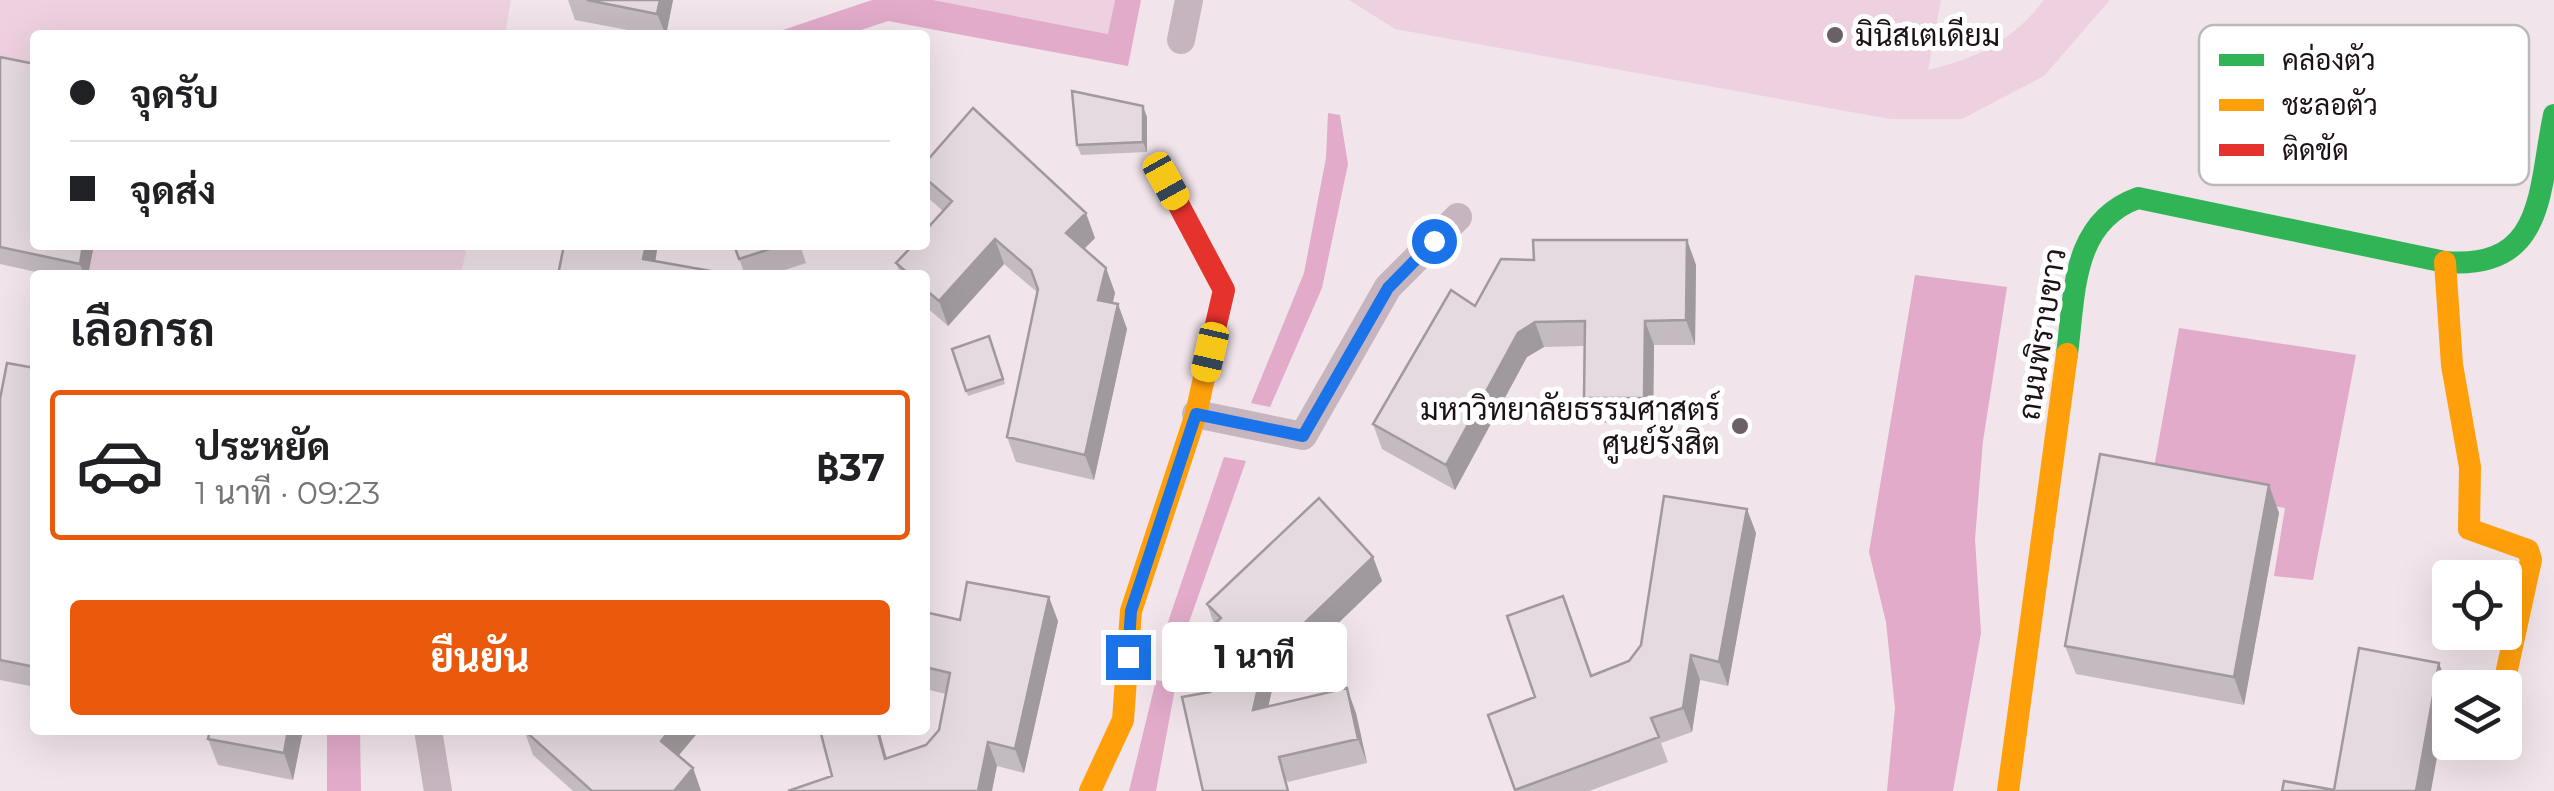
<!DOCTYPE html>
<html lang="th">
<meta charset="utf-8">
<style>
:root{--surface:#fff;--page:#f6f6f6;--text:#202124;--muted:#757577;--line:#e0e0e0;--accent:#ea580c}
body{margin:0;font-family:Montserrat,Sarabun,sans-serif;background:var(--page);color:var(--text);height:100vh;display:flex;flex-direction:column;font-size:38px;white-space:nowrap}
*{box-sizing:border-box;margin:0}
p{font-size:32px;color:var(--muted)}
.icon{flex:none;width:55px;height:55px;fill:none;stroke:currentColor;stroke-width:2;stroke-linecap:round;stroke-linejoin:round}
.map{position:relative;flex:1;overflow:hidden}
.sheet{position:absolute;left:30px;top:270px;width:900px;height:465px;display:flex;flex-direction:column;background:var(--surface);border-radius:10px;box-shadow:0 10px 40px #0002}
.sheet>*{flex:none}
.guide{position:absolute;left:30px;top:30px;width:900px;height:220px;border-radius:10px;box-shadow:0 10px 40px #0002;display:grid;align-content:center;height:220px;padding:0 40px;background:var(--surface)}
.buttons{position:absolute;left:2432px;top:560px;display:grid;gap:20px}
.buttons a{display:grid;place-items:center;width:90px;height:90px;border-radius:10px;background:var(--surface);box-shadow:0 10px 40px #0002;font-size:50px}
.end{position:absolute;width:45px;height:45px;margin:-22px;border:12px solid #1a73e8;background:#fff;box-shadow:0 0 0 5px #fff}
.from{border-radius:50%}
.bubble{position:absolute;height:70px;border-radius:10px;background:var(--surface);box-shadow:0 10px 40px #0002;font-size:32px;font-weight:700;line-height:70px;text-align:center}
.car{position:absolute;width:30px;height:60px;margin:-30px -15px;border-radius:12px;box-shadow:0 0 8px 2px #0007;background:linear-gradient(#f5c518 24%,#345 0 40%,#f5c518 0 76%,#345 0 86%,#f5c518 0)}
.guide b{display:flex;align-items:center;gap:35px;height:95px;font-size:38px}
.guide b+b{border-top:2px solid var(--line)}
.guide i{width:25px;height:25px;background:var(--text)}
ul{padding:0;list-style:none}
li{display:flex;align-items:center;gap:30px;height:150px;margin:0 20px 15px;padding:0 20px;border:5px solid transparent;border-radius:10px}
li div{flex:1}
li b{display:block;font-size:38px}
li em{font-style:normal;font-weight:700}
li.selected{border-color:var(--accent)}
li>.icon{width:90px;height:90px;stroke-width:1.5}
h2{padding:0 40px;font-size:45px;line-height:120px}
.button{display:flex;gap:20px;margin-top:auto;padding:20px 40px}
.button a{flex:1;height:115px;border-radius:10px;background:var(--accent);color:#fff;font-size:40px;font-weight:700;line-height:115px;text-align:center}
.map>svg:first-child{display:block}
</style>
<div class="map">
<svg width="2554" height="791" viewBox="0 0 2554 791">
<rect width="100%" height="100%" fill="#faf4f7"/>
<!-- built -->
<path fill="#f1e4eb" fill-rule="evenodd" d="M0,0H2554V791H0ZM35,35H925V245H35ZM35,275H925V730H35ZM2450,578H2505V632H2450ZM2450,688H2505V742H2450Z"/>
<!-- green -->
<path fill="#eed1e0" d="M0,0H511L505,35H35V82L0,75Z
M933,0H1115L1109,34Z
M1349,0H1941L1928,70C1978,58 2012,41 2044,0H2110L2044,76L1962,119H1890L1395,29Z
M94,245H467L461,275H88Z"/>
<!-- water -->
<path fill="#e1abc9" d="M872,0H933L1108,34L1115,0H1141L1128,66L888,21L846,35H768Z
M1328,113L1340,115L1348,164L1322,288L1270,407L1251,403L1304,273L1326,158Z
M1915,275L2007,287L1983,441L1975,539L1981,633L1953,791H1887L1895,708L1886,622L1869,552Z
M2179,328L2356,355L2313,580L2274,576L2285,508L2151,484Z
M1224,457L1246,461L1187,628L1167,625Z
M1156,680L1176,683L1156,791H1129Z
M327,730H360L361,791H327Z"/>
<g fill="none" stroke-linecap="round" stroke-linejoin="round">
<!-- street -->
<path stroke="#c6b5be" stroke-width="28" d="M1181,40L1189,0
M1196,414L1303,436L1388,287L1458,217
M428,730L438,791"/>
<!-- fast -->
<path stroke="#30b455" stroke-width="22" d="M2067,354C2075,294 2071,222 2138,198L2445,262C2546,270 2538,191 2554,115"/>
<!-- slow -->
<path stroke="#ff9f0a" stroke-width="22" d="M2445,262L2452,365L2470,467L2469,529L2528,550L2531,560L2503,688
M1090,791L1123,720L1131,611L1196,414L1214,333
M2008,791L2067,354"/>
<!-- jam -->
<path stroke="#e5322d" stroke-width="22" d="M1166,181L1224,290L1214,333"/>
</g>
<!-- wall -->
<path fill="#c4bbc1" d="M568,0H673L666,35H654L575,20Z
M0,57L35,245H94L88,275H50L0,264Z
M1147,117V152L1081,155L1077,145Z
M925,163L1095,238L1084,249L1106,268L1115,293L1113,303L1118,304L1127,329L1094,480L1016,462L1007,437L1037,292L1004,264L948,326L925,306V275H901L896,263L943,211L927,197L925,192Z
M1687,240L1696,265L1695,345H1654L1653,423H1593L1584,398V346L1544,347L1527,357L1455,490L1382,449L1373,424L1475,306L1534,260Z
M734,245H800L806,263L770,275H745Z
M989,336L1005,384L968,396L952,349Z
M35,368V687L0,680V399Z
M2269,485L2279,513L2244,705L2076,674L2065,646Z
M1756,533L1728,686L1700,680L1692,732L1661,743L1668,762L1589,791H1515L1488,715L1629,661Z
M1373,557L1382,581L1273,686L1268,706L1356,713L1367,763L1288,782L1210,692L1214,624L1207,604Z
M925,612L960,620L1058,621L1024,773L997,766L832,776L879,730L887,758L926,745L939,730L946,694L925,689Z
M210,730H303L293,780L218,765L208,739Z
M524,730L678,756L693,768L701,791H573L533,755Z"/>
<!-- shaded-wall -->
<path fill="#a0999d" d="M660,0H673L666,35L657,14Z
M1143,106L1147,117V152L1143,142Z
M1086,213L1095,238L1075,258L1066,233Z
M995,239L1004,264L948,326L939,301Z
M1687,240L1696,265L1695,345L1686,320Z
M83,245H94L88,275H84L80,264Z
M646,245H658L653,275L643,259Z
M1106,268L1115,293L1107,325L1098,300Z
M1118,304L1127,329L1094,480L1085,455Z
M1645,321L1654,345L1653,423L1644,398Z
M1535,322L1544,347L1527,357L1455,490L1446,465L1518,333Z
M2269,485L2279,513L2244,705L2234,677Z
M1747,509L1756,533L1728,686L1719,662Z
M1373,557L1382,581L1273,686L1262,734L1253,710L1264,662Z
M1049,597L1058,621L1024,773L1015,749Z
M1691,655L1700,680L1692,732L1683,708Z
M2439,663L2449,690L2431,791H2416Z
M1347,688L1356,713L1367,763L1358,739Z
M288,730H303L293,780L284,753Z
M670,730H700L670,766L661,741Z
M877,730H879L893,783L885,759Z
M988,742L997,766L992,791H978Z
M693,768L701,791H674Z"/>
<!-- building -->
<path fill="#e4dae0" stroke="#a0999d" stroke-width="2.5" d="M587,0H660L657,14Z
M0,57L35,64V245H83L80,264L0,247Z
M1072,91L1143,106V142L1077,145Z
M973,108L1086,213L1066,233L1106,268L1098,300L1118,304L1085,455L1007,437L1038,289L1031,270L995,239L939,301L925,289V275H910L896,263L913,245H925V231L952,201L925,178V163Z
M1533,240H1687L1686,320L1645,321L1644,398H1584L1585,321L1535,322L1518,333L1446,465L1373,424L1451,290L1475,306L1501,259L1534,260Z
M564,245H646L643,259L711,271V275H558Z
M734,245H782L739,259Z
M989,336L1003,379L966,391L952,349Z
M7,363L35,368V667L0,660V399Z
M2100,454L2269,485L2234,677L2065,646Z
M1664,496L1747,509L1719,662L1691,655L1683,708L1651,718L1659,737L1515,790L1488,715L1535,697L1507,616L1563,596L1591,676L1629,661L1641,645Z
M1319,498L1373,557L1264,662L1253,710L1347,688L1358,739L1279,757L1288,791H1203L1182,697L1210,692L1196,640L1221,618L1207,604Z
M967,582L1049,597L1015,749L988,742L978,791H788L832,776L820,730H877L885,759L926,745L939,730L950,673L925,667V612L960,620Z
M2359,648L2439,663L2416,791H2282L2284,781L2334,790Z
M210,730H288L284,753L208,739Z
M524,730H670L661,741L693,768L674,791H592Z"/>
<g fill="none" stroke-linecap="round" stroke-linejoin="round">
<!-- route -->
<path stroke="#1a73e8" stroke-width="12" d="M1128,657L1131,611L1196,414L1303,436L1388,288L1434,241"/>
</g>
<!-- markers -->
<g fill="#6a6065" stroke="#fff" stroke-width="4">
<circle cx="1835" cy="35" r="10"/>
<circle cx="1740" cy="426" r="10"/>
</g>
<g text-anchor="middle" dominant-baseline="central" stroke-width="10" stroke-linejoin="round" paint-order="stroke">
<!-- poi labels -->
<g font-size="30" fill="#1d1117" stroke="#fff" text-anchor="start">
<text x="1855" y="35">มินิสเตเดียม</text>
<text x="1720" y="409" text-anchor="end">มหาวิทยาลัยธรรมศาสตร์<tspan x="1720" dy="34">ศูนย์รังสิต</tspan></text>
</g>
<!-- street labels -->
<g font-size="30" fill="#1d1117" stroke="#fff">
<text transform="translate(2042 334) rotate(-81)">ถนนพิราบขาว</text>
</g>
</g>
<!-- legend -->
<rect x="2199" y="25" width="330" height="160" rx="15" fill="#fff" stroke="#bbb8b9" stroke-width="2.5"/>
<rect x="2219" y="54" width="45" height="12" fill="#30b455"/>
<rect x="2219" y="99" width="45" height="12" fill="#ff9f0a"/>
<rect x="2219" y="144" width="45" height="12" fill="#e5322d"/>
<g font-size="28" fill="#1d1117">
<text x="2282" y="70">คล่องตัว</text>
<text x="2282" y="115">ชะลอตัว</text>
<text x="2282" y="160">ติดขัด</text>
</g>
</svg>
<div class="buttons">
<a><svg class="icon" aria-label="locate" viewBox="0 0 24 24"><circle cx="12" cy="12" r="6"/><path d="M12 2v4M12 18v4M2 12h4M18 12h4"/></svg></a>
<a><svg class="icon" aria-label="layers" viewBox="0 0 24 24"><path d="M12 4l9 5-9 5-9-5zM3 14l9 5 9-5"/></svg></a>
</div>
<i class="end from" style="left:1434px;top:241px"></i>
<i class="end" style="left:1128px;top:657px"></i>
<div class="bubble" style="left:1162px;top:622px;width:185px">1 นาที</div>
<i class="car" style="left:1166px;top:181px;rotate:151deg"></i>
<i class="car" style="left:1210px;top:352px;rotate:193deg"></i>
<div class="guide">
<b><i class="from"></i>จุดรับ</b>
<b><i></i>จุดส่ง</b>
</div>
<section class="sheet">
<h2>เลือกรถ</h2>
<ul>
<li class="selected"><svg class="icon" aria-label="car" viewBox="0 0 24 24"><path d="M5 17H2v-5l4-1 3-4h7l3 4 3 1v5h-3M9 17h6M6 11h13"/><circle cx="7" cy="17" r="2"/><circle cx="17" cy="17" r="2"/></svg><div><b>ประหยัด</b><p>1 นาที · 09:23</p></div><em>฿37</em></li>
</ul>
<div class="button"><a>ยืนยัน</a></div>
</section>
</div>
